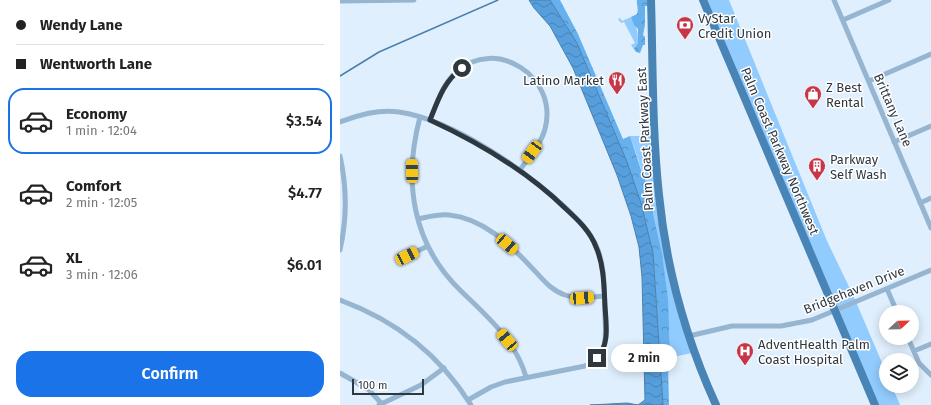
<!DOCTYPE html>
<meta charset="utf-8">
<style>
:root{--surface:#fff;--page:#f2f2f2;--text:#222;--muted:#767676;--line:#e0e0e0;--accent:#1a73e8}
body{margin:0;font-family:"Fira Sans",sans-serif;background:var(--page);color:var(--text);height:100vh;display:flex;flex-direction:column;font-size:15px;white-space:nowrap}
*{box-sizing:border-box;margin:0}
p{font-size:13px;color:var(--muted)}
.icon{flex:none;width:22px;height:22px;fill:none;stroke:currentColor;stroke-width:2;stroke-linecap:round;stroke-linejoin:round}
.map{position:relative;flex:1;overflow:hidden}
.details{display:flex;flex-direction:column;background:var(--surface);width:340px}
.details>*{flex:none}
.banner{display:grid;align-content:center;height:88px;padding:0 16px;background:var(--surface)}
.needle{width:26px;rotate:68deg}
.tools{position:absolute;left:539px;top:305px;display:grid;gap:8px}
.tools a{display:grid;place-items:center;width:40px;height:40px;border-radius:50%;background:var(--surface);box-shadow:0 2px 10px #0003;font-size:20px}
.scale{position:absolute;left:12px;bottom:10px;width:72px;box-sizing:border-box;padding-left:4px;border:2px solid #2e3841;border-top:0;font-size:11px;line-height:14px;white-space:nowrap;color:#2e3841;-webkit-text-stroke:3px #fff;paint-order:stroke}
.end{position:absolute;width:18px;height:18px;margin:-9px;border:5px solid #2e3841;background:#fff;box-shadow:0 0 0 2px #fff}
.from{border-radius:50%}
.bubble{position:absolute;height:28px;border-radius:14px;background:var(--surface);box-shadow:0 2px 10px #0003;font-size:13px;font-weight:600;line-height:28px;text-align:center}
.car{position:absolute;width:12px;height:24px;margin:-12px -6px;border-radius:5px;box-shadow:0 0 3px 1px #0007;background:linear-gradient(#f5c518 24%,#345 0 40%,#f5c518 0 76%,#345 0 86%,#f5c518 0)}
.banner b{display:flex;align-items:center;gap:14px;height:38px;font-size:15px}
.banner b+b{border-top:1px solid var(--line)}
.banner i{width:10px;height:10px;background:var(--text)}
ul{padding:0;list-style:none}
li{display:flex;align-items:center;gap:12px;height:66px;margin:0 8px 6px;padding:0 8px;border:2px solid transparent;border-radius:16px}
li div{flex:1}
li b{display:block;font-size:15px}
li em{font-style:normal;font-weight:600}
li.current{border-color:var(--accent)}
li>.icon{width:36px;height:36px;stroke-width:1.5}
.cta{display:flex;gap:8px;margin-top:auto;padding:8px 16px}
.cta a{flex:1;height:46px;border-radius:16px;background:var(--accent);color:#fff;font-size:16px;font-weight:600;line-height:46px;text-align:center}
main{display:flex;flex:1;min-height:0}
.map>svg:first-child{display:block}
</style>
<main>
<section class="details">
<div class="banner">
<b><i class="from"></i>Wendy Lane</b>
<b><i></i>Wentworth Lane</b>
</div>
<ul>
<li class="current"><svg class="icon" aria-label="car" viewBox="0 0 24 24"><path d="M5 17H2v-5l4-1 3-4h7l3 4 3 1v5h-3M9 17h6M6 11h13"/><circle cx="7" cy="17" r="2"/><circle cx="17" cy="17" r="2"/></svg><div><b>Economy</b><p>1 min · 12:04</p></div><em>$3.54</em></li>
<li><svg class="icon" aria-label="car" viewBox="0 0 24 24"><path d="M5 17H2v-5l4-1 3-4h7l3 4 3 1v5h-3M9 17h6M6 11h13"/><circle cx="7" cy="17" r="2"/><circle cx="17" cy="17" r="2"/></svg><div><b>Comfort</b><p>2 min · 12:05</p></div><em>$4.77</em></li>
<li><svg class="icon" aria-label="car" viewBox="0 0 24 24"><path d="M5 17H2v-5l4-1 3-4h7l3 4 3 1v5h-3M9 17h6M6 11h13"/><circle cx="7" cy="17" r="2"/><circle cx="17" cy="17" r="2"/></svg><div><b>XL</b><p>3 min · 12:06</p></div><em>$6.01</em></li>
</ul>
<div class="cta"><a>Confirm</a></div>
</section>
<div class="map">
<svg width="591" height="405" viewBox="0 0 591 405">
<defs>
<pattern id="forest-crowns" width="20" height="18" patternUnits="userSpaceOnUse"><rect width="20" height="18" fill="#67b0ee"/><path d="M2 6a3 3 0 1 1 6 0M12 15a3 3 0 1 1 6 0" fill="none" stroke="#5590c2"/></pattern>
<pattern id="water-waves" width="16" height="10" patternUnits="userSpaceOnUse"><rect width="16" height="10" fill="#569fdc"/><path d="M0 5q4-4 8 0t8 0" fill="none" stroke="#4883b4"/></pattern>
</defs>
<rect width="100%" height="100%" fill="#e0effd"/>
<!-- green -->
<path fill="#92cbfe" d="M366,0H389L487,241L513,295L546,372V386H552L560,405H538Z
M291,17C297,26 298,32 298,43L294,49L295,51L291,45L295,43L284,22L281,23L278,19L280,18L282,21Z
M290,136H313L315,183L352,353L328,358C331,344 329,330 328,315C325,254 311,194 290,136Z"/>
<!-- forest -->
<path fill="url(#forest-crowns)" d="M210,0H220L238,34L283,139L290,136L303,176L306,182L322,253L328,299L330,349L328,362L329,405H323L313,253L301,203L287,162L237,43Z
M297,0H308V6H305V25L303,35L305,37V45H303L300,53L296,52L294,49L298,43V29L294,25L291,17L297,14C299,9 296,4 297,0Z"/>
<!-- water -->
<path fill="url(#water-waves)" stroke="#4a80ae" d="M189,0H210L237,43L287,162L301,203L313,253L323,405H250L287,403L298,405L305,400L302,277L299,247L291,216L277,175L233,68L210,26L194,8Z"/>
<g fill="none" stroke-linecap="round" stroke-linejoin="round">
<!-- stream -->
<path stroke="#4a80ae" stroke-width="1.5" d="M0,76L39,52L158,0"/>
<!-- minor -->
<path stroke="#96b5d1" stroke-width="5" d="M494,0L591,228
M0,1L74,0
M503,20L549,0
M529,81L591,54
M80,117C63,181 72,244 121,291C147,316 176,341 186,377
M90,120C97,103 102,85 116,72C156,36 219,77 205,129C201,144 189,157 180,170
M0,122C19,115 38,109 59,112C114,120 186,171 226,208C237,219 248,229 255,243C266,265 264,293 265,318C266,339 268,356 245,366L165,382L151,387L128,400
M554,142L591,126
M0,156C7,187 7,219 0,250
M580,203L591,198
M78,219C88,217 98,214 109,215C142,218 170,244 192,268C202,278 210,290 225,295C237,299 251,297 264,296
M67,256L88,246
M547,289L557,312
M0,300C55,320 100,355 131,405
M349,336L392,326H441L472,320L591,270
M568,338L579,363L591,375
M574,351L591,344
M0,373L28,389L42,404
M39,405L81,385L104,368"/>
<!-- primary -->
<path stroke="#4884b6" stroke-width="8" d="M311,0C313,65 312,130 319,195C326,267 346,339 376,405
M363,0L535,405"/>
</g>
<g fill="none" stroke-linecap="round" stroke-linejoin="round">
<!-- route -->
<path stroke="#2e3841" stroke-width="5" d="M122,68C104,81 98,100 90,120C140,143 187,171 226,209C238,220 250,231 256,247C264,265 264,287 265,306C266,324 270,344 257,358"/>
</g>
<!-- icons -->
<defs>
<g id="bank-pin" transform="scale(0.9)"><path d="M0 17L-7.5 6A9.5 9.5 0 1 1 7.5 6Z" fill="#c63649" stroke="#fff"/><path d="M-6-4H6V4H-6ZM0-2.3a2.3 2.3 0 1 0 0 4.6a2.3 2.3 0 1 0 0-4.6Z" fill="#fff"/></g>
<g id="restaurant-pin" transform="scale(0.9)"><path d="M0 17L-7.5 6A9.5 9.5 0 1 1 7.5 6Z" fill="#c63649" stroke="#fff"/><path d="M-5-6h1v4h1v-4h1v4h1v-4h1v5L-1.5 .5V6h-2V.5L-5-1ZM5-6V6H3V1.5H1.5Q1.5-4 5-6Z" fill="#fff"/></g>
<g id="shop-pin" transform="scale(0.9)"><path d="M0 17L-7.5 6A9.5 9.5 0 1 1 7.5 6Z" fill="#c63649" stroke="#fff"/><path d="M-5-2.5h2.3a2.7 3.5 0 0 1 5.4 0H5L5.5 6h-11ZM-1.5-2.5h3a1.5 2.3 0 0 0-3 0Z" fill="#fff"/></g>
<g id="building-pin" transform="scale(0.9)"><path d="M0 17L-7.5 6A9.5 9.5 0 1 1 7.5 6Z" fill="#c63649" stroke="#fff"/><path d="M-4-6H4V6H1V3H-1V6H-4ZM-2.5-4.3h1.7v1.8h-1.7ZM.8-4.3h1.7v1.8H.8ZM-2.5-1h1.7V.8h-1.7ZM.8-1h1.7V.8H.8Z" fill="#fff"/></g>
<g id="hospital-pin" transform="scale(0.9)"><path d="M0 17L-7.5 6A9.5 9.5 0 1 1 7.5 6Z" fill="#c63649" stroke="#fff"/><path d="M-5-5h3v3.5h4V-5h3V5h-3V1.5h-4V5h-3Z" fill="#fff"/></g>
</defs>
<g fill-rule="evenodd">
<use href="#bank-pin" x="345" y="25"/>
<use href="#restaurant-pin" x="277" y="80"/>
<use href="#shop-pin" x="473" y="94"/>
<use href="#building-pin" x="477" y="166"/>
<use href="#hospital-pin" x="405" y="351"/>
</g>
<g text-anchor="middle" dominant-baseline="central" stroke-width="3" stroke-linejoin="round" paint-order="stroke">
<!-- poi labels -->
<g font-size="13" fill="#2e3841" stroke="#fff" text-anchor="start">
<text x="358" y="18">VyStar<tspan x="358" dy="15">Credit Union</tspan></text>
<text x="264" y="80" text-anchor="end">Latino Market</text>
<text x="486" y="87">Z Best<tspan x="486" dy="15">Rental</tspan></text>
<text x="490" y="159">Parkway<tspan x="490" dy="15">Self Wash</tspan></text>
<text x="418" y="344">AdventHealth Palm<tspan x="418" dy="15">Coast Hospital</tspan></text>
</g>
<!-- street labels -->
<g font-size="13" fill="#2e3841" stroke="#fff">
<text transform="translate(553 110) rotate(67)">Brittany Lane</text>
<text transform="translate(305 139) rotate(-93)">Palm Coast Parkway East</text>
<text transform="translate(440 151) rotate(67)">Palm Coast Parkway Northwest</text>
<text transform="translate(514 290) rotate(-22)">Bridgehaven Drive</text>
</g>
</g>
</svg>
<div class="tools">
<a><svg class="needle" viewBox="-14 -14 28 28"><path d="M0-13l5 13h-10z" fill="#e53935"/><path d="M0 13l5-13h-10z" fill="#767676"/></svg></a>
<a><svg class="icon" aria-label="layers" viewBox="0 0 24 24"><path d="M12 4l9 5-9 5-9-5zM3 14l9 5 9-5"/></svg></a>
</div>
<div class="scale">100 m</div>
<i class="end from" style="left:122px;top:68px"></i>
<i class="end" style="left:257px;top:358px"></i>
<div class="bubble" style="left:271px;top:344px;width:66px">2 min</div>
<i class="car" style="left:192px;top:152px;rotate:216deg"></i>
<i class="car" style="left:72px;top:171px;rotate:359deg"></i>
<i class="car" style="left:167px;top:244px;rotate:131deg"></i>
<i class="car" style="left:67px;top:256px;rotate:64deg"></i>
<i class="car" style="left:242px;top:298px;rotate:86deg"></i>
<i class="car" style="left:167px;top:340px;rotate:320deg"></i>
</div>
</main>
